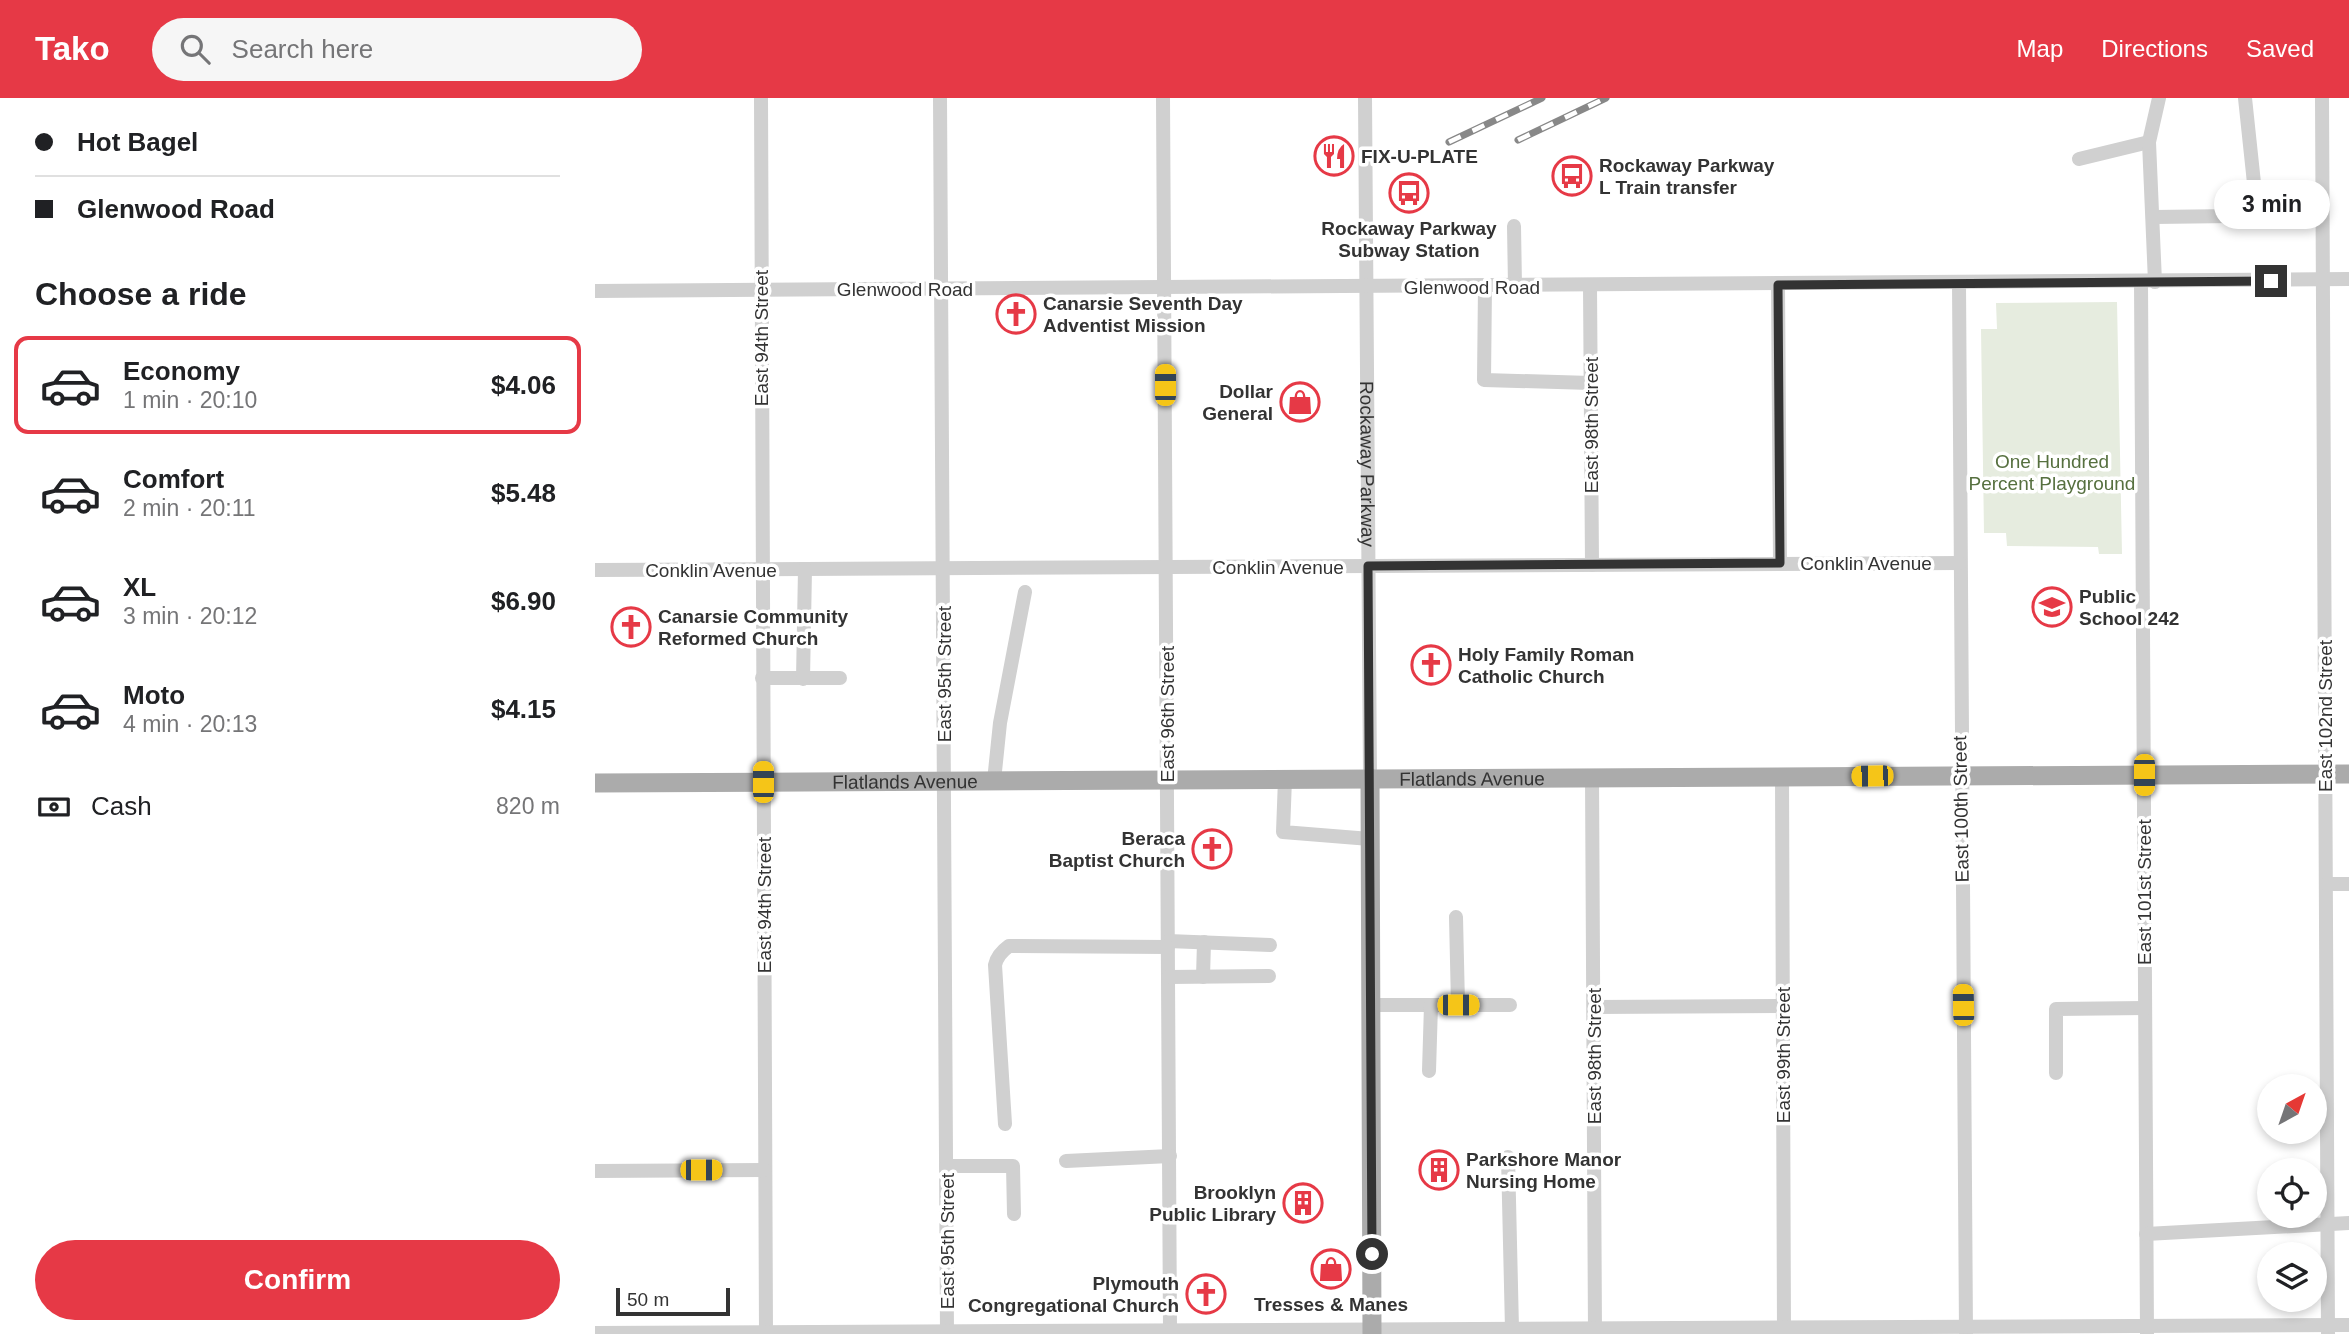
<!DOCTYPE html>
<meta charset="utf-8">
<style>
:root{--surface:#fff;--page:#f6f6f6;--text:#202124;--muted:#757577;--line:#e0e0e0;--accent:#e63946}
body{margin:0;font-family:Helvetica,sans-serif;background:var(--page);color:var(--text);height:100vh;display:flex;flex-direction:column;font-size:26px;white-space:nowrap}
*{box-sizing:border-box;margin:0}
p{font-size:23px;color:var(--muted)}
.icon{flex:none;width:38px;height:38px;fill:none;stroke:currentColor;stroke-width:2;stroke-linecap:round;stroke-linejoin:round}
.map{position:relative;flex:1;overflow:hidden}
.drawer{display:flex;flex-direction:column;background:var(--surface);width:595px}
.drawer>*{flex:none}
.hud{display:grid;align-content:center;height:154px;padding:0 35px;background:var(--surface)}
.needle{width:46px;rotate:40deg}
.controls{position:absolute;left:1662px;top:976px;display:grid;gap:14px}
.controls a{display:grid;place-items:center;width:70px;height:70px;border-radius:50%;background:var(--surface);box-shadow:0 4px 10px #0003;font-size:35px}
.scale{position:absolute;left:21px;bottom:18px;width:114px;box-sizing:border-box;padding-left:7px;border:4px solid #333;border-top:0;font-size:19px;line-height:24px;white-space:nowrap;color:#333;-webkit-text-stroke:5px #fff;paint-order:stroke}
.end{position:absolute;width:32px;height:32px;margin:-16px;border:9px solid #333;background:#fff;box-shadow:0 0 0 4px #fff}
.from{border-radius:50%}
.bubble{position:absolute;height:49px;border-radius:24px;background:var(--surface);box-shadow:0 4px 10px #0003;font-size:23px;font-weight:800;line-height:49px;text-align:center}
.car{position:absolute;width:21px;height:42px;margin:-21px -10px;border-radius:9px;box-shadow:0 0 5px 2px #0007;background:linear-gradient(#f5c518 24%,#345 0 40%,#f5c518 0 76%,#345 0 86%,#f5c518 0)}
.hud b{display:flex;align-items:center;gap:24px;height:66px;font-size:26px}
.hud b+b{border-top:2px solid var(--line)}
.hud i{width:18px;height:18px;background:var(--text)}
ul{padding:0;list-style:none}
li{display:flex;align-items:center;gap:21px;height:98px;margin:0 14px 10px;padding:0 21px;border:4px solid transparent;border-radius:14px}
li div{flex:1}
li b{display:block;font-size:26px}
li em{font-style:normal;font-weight:800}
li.on{border-color:var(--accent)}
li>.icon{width:63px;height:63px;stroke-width:1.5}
h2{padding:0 35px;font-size:32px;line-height:84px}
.pay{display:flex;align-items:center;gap:18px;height:77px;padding:0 35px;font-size:26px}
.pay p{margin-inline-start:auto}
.cta{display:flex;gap:14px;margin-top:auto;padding:14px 35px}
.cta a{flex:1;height:80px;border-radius:42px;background:var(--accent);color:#fff;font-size:28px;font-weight:800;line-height:80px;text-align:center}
header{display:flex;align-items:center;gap:42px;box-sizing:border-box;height:98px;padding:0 35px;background:var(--accent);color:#fff}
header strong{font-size:33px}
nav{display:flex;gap:38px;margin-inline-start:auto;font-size:24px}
.search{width:490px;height:63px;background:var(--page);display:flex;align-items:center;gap:18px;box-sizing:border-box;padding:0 24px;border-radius:38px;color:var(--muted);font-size:26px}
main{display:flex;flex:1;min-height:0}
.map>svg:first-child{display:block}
</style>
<header>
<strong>Tako</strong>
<div class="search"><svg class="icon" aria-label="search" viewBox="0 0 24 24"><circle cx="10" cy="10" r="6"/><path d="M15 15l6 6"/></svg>Search here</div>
<nav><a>Map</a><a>Directions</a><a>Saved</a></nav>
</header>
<main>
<section class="drawer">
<div class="hud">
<b><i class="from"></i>Hot Bagel</b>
<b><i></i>Glenwood Road</b>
</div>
<h2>Choose a ride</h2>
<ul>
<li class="on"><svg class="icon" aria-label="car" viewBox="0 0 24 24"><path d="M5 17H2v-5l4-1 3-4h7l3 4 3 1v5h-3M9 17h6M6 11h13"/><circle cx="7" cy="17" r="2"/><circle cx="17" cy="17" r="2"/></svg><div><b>Economy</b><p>1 min · 20:10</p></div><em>$4.06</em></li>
<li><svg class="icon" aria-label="car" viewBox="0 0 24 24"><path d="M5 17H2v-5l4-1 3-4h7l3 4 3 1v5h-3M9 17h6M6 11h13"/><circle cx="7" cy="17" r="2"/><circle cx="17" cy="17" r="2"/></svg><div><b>Comfort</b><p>2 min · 20:11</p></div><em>$5.48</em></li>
<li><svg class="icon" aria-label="car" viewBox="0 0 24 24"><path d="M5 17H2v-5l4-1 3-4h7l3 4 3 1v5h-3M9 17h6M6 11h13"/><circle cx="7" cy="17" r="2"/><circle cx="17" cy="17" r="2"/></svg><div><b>XL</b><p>3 min · 20:12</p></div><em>$6.90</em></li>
<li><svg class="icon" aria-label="car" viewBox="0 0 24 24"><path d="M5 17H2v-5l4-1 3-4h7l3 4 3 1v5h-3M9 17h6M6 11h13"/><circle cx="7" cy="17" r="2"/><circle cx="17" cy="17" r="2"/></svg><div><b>Moto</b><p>4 min · 20:13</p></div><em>$4.15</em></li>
</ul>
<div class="pay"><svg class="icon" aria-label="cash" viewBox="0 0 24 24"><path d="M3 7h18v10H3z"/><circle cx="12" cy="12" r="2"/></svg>Cash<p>820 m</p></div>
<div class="cta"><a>Confirm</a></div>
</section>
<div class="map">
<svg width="1754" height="1236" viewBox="0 0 1754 1236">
<rect width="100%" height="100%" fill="#fff"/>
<!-- green -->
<path fill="#e6ecdf" d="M1522,204L1527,456H1504L1503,449L1412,448L1411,435H1389L1386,231H1402L1401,205Z"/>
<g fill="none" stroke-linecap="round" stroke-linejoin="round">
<!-- minor -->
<g stroke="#d0d0d0" stroke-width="14">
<path d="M166,0L171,1236"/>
<path d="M345,0L352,1236"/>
<path d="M568,0L575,1233"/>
<path id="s1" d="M770,0L775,680"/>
<path d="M1727,0L1733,1235"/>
<path d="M1484,61L1554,44"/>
<path d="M1559,119L1638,118L1657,107L1659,85L1650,0"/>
<path d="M919,128L920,188"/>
<path d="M1546,184L1552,1236"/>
<path d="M1560,184L1554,44L1564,0"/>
<path d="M1364,185L1371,1236"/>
<path d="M1183,187L1185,465"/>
<path d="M890,188L889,282L996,285"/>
<path d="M995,188L997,467"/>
<path d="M0,193L1754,181"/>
<path d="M0,472L1365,465"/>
<path d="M167,580H245"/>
<path d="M208,581L210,471"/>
<path d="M1187,678L1189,1236"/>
<path d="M997,679L1000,1236"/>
<path d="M690,681L688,734L775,741"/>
<path d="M399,683L405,625L430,494"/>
<path d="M1731,786H1754"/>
<path d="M861,819L863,907"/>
<path d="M573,843L675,847"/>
<path d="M574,879L674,878"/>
<path d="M608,879L609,844"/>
<path d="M775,907H915"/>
<path d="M999,909L1187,908"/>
<path d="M834,973L836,907"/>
<path d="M1461,975V911L1550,910"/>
<path d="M410,1026L400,867C402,858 407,853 414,848L573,849"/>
<path d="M913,1059L917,1231"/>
<path d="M471,1063L575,1058"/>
<path d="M351,1068H418L419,1116"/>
<path d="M0,1073L170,1072"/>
<path d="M1551,1136L1754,1125"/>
<path d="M0,1235L1754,1227"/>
</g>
<!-- major -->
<g stroke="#ababab" stroke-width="19">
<path d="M775,680L777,1236"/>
<path id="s2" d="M0,685L1754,676"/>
</g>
<!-- rail casing -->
<g stroke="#888" stroke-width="7">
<path id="rail" d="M923,42L1011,0
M854,44L947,0"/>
</g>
<!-- rail -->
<use href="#rail" stroke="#fff" stroke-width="4.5" stroke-dasharray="13" stroke-linecap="butt"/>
</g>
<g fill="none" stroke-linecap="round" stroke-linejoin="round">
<!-- route -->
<path stroke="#333" stroke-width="9" d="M777,1156L773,468L1185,465L1183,187L1676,183"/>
</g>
<!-- icons -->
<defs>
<g id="restaurant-ring" transform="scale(2.0125)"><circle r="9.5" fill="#fff" stroke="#e63946" stroke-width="1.5"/><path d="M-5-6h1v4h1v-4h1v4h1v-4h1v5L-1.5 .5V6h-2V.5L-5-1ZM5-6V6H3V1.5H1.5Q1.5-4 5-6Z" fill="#e63946"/></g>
<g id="bus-ring" transform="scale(2.0125)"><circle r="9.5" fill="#fff" stroke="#e63946" stroke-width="1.5"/><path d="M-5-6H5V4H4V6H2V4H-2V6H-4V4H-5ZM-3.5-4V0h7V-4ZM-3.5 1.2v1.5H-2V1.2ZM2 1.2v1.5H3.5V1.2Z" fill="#e63946"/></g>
<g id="church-ring" transform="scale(2.0125)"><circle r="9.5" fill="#fff" stroke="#e63946" stroke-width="1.5"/><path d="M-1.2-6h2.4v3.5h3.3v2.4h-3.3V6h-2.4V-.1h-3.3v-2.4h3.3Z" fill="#e63946"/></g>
<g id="shop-ring" transform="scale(2.0125)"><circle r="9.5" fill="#fff" stroke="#e63946" stroke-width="1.5"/><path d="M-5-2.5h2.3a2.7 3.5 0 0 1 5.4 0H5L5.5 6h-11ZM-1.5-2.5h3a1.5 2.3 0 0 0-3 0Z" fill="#e63946"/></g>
<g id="school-ring" transform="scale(2.0125)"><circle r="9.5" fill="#fff" stroke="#e63946" stroke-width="1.5"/><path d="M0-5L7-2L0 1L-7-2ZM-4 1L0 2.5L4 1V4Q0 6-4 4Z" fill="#e63946"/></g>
<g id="building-ring" transform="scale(2.0125)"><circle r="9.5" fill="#fff" stroke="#e63946" stroke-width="1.5"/><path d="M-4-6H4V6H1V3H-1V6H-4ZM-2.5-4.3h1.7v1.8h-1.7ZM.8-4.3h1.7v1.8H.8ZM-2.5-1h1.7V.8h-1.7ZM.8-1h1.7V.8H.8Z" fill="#e63946"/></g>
</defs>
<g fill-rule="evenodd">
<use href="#restaurant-ring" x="739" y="58"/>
<use href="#bus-ring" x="977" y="78"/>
<use href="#bus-ring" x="814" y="95"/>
<use href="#church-ring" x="421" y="216"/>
<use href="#shop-ring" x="705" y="304"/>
<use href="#school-ring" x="1457" y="509"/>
<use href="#church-ring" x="36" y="529"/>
<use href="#church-ring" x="836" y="567"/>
<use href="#church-ring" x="617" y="751"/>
<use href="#building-ring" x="844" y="1072"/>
<use href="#building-ring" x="708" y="1105"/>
<use href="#shop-ring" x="736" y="1171"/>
<use href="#church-ring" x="611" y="1196"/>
</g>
<g text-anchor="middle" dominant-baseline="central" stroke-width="7" stroke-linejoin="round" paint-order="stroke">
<!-- poi labels -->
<g font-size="19" font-weight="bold" fill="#333" stroke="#fff" text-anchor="start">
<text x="766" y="58">FIX-U-PLATE</text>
<text x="1004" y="67">Rockaway Parkway<tspan x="1004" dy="22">L Train transfer</tspan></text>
<text x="814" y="130" text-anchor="middle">Rockaway Parkway<tspan x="814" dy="22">Subway Station</tspan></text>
<text x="448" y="205">Canarsie Seventh Day<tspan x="448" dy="22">Adventist Mission</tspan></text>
<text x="678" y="293" text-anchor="end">Dollar<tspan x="678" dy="22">General</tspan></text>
<text x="1484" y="498">Public<tspan x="1484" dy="22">School 242</tspan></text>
<text x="63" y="518">Canarsie Community<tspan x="63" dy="22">Reformed Church</tspan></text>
<text x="863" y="556">Holy Family Roman<tspan x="863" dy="22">Catholic Church</tspan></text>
<text x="590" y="740" text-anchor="end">Beraca<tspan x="590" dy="22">Baptist Church</tspan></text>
<text x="871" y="1061">Parkshore Manor<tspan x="871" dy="22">Nursing Home</tspan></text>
<text x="681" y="1094" text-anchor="end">Brooklyn<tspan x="681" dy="22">Public Library</tspan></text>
<text x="584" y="1185" text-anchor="end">Plymouth<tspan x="584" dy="22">Congregational Church</tspan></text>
<text x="736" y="1206" text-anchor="middle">Tresses &amp; Manes</text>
</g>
<!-- street labels -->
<g font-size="19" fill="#333" stroke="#fff">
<text x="877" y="189">Glenwood Road</text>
<text x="310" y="191">Glenwood Road</text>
<text transform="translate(166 240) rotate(-90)">East 94th Street</text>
<text transform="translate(996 327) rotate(-90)">East 98th Street</text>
<text stroke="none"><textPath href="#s1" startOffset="366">Rockaway Parkway</textPath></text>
<text x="1271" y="465">Conklin Avenue</text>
<text x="683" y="469">Conklin Avenue</text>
<text x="116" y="472">Conklin Avenue</text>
<text transform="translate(349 576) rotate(-90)">East 95th Street</text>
<text transform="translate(572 616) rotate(-90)">East 96th Street</text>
<text transform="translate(1730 618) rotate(-90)">East 102nd Street</text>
<text stroke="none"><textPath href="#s2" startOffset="877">Flatlands Avenue</textPath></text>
<text stroke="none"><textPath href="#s2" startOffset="310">Flatlands Avenue</textPath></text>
<text transform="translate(1366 711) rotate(-91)">East 100th Street</text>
<text transform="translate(1549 794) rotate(-90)">East 101st Street</text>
<text transform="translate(169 807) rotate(-90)">East 94th Street</text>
<text transform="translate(1188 957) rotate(-90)">East 99th Street</text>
<text transform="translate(999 958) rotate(-90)">East 98th Street</text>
<text transform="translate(352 1143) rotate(-90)">East 95th Street</text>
</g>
<!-- park labels -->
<g font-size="19" fill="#56703f" stroke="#fff">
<text x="1457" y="363">One Hundred<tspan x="1457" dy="22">Percent Playground</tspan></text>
</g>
</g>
</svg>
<div class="controls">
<a><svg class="needle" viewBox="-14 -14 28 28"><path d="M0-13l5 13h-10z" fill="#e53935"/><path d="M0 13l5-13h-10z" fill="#757577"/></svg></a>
<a><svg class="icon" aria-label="locate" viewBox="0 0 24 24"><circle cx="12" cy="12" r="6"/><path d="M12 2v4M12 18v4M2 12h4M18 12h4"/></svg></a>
<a><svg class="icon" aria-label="layers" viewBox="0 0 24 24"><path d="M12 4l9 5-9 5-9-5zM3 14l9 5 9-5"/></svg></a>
</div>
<div class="scale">50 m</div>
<i class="end from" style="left:777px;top:1156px"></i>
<i class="end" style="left:1676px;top:183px"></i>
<div class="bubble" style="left:1619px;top:82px;width:116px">3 min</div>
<i class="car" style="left:570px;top:287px;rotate:0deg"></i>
<i class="car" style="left:1549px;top:677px;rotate:180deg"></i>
<i class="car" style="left:1277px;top:678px;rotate:269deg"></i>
<i class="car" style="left:168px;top:684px;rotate:0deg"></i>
<i class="car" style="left:863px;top:907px;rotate:90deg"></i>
<i class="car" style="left:1368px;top:907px;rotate:359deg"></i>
<i class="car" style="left:106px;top:1072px;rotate:90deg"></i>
</div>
</main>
